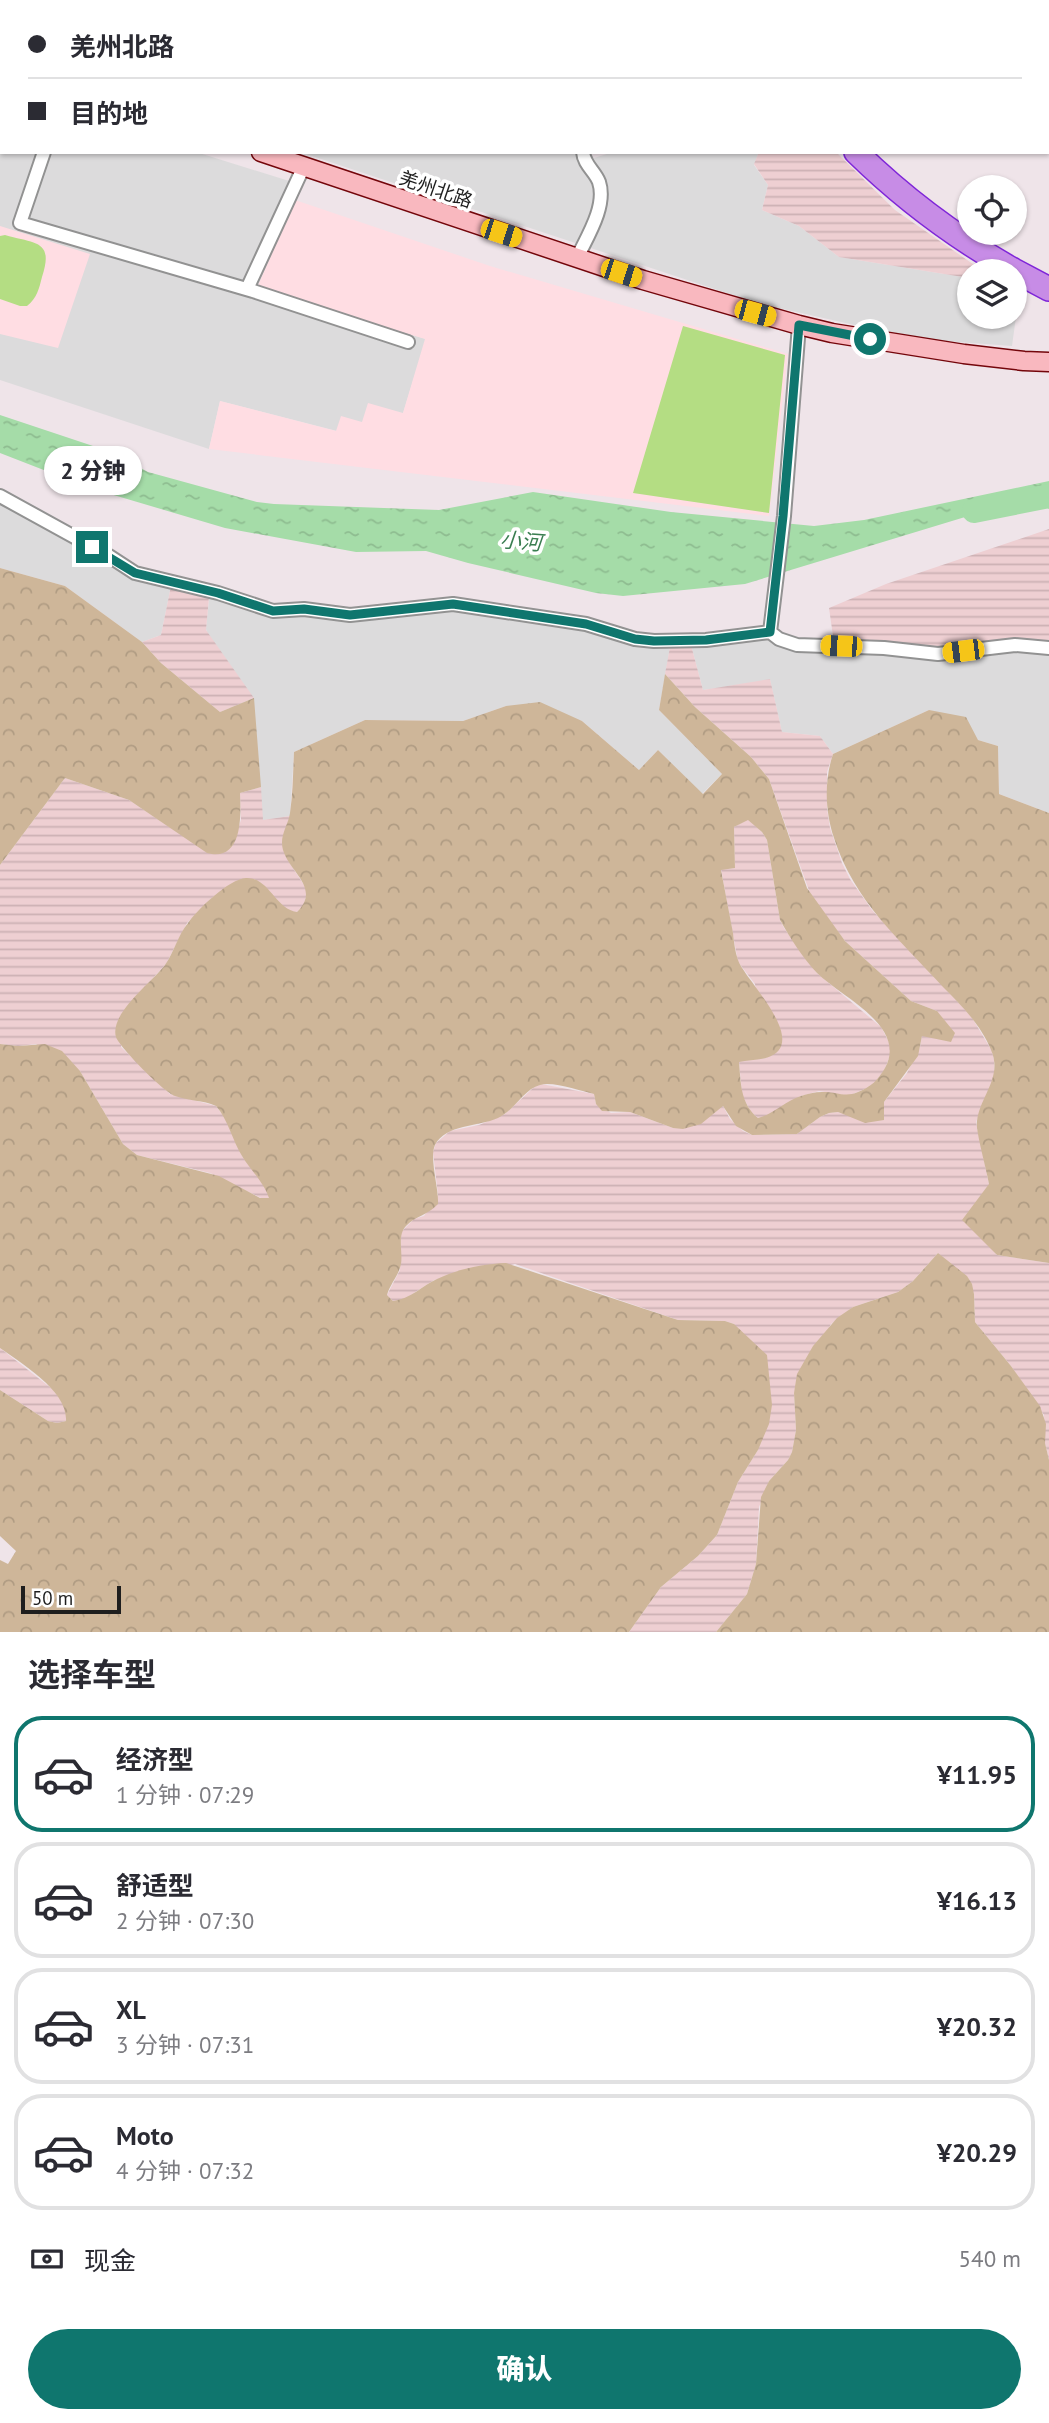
<!DOCTYPE html>
<html lang="zh">
<meta charset="utf-8">
<style>
:root{--surface:#fff;--page:#f2f2f3;--text:#2b2b33;--muted:#7c7c81;--line:#e1e1e2;--accent:#0f766e}
body{margin:0;font-family:"PT Sans","Noto Sans SC",sans-serif;background:var(--page);color:var(--text);height:100vh;display:flex;flex-direction:column;font-size:26px;white-space:nowrap}
*{box-sizing:border-box;margin:0}
p{font-size:23px;color:var(--muted)}
.icon{flex:none;width:38px;height:38px;fill:none;stroke:currentColor;stroke-width:2;stroke-linecap:round;stroke-linejoin:round}
.map{position:relative;height:1632px;overflow:hidden}
.sheet{display:flex;flex-direction:column;background:var(--surface);flex:1}
.sheet>*{flex:none}
.top-card{position:absolute;left:0px;top:0px;width:1050px;height:154px;box-shadow:0 2px 5px #0004;display:grid;align-content:center;height:154px;padding:0 28px;background:var(--surface)}
.controls{position:absolute;left:957px;top:175px;display:grid;gap:14px}
.controls a{display:grid;place-items:center;width:70px;height:70px;border-radius:50%;background:var(--surface);box-shadow:0 2px 5px #0004;font-size:35px}
.scale{position:absolute;left:21px;bottom:18px;width:100px;box-sizing:border-box;padding-left:7px;border:4px solid #1e1e1e;border-top:0;font-size:19px;line-height:24px;white-space:nowrap;color:#1e1e1e;-webkit-text-stroke:5px #fff;paint-order:stroke}
.end{position:absolute;width:32px;height:32px;margin:-16px;border:9px solid #0f766e;background:#fff;box-shadow:0 0 0 4px #fff}
.from{border-radius:50%}
.bubble{position:absolute;height:49px;border-radius:24px;background:var(--surface);box-shadow:0 2px 5px #0004;font-size:23px;font-weight:800;line-height:49px;text-align:center}
.car{position:absolute;width:21px;height:42px;margin:-21px -10px;border-radius:9px;box-shadow:0 0 5px 2px #0007;background:linear-gradient(#f5c518 24%,#345 0 40%,#f5c518 0 76%,#345 0 86%,#f5c518 0)}
.top-card b{display:flex;align-items:center;gap:24px;height:66px;font-size:26px}
.top-card b+b{border-top:2px solid var(--line)}
.top-card i{width:18px;height:18px;background:var(--text)}
ul{padding:0;list-style:none}
li{display:flex;align-items:center;gap:21px;height:116px;margin:0 14px 10px;padding:0 14px;border:4px solid var(--line);border-radius:28px}
li div{flex:1}
li b{display:block;font-size:26px}
li em{font-style:normal;font-weight:800}
li.current{border-color:var(--accent)}
li>.icon{width:63px;height:63px;stroke-width:1.5}
h2{padding:0 28px;font-size:32px;line-height:84px}
.pay{display:flex;align-items:center;gap:18px;height:77px;padding:0 28px;font-size:26px}
.pay p{margin-inline-start:auto}
.cta{display:flex;gap:14px;margin-top:auto;padding:14px 28px}
.cta a{flex:1;height:80px;border-radius:42px;background:var(--accent);color:#fff;font-size:28px;font-weight:800;line-height:80px;text-align:center}
.map>svg:first-child{display:block}
</style>
<div class="map">
<svg width="1049" height="1632" viewBox="0 0 1049 1632">
<defs>
<pattern id="farmland-rules" width="6" height="5" patternUnits="userSpaceOnUse" patternTransform="scale(1.75)"><rect width="6" height="5" fill="#eecfd2"/><path d="M0 2.5h6" fill="none" stroke="#ccb1b4"/></pattern>
<pattern id="forest-crowns" width="20" height="18" patternUnits="userSpaceOnUse" patternTransform="scale(1.75)"><rect width="20" height="18" fill="#ceb699"/><path d="M2 6a3 3 0 1 1 6 0M12 15a3 3 0 1 1 6 0" fill="none" stroke="#b09c83"/></pattern>
<pattern id="water-ripples" width="26" height="14" patternUnits="userSpaceOnUse" patternTransform="scale(1.75)"><rect width="26" height="14" fill="#a5dca8"/><path d="M2 4q2-2 4 0t4 0M15 11q2-2 4 0t4 0" fill="none" stroke="#8ebc90"/></pattern>
</defs>
<rect width="100%" height="100%" fill="#efe4e9"/>
<!-- residential -->
<path fill="#dcdbdc" d="M0,0H283L282,2H2V53L0,52Z
M291,0H614L613,2H291Z
M0,91L2,92V152H196L302,185L257,288L426,339L403,413L337,431L220,401L209,449L0,380Z
M300,152H590L594,158L613,152H759L754,165L768,185L762,210L799,226L839,257L969,278L970,317H1015V301L1018,302L1012,346L917,339L757,303Z
M0,499L171,586L161,635L142,642L65,586L0,568Z
M210,589L279,606L351,610L473,601L589,618L642,637L672,636L659,710L722,774L702,794L658,750L639,770L582,721L506,706L463,721L365,720L294,752L290,816L263,820L206,629Z
M786,634L813,642L1049,644V813L999,794L998,746L978,740L929,710L833,754L820,736L782,732L770,680L703,690L691,645Z"/>
<!-- education -->
<path fill="#ffdde3" d="M295,200L490,266L788,354L769,516L209,449L220,401L336,431L341,416L362,422L368,403L403,413L425,339L257,288Z
M0,226L90,254L58,348L0,334Z"/>
<!-- farmland -->
<path fill="url(#farmland-rules)" d="M759,152H836L895,210L983,271H970L969,278L839,257L799,226L762,210L768,185L754,164Z
M1049,529V644L940,650L834,643L829,608L886,584Z
M171,586L209,597L206,630L254,698L220,712L161,663L142,642L161,635Z
M691,645L703,690L770,679L782,732L820,736L833,754L827,772V809L830,828L842,863L850,879L872,910L971,1016L992,1051L994,1060V1079L976,1122L989,1184L984,1240L997,1255L1049,1263V1460L1045,1443L1044,1415L1011,1366L975,1322L974,1293L938,1253L913,1281L898,1292L853,1307L831,1324L794,1393L796,1430L792,1452L788,1460L769,1481L759,1507L756,1564L747,1594L716,1632H629L661,1587L698,1556L717,1535L738,1482L758,1450L734,1324L725,1321L678,1320L515,1264L434,1280L403,1300L393,1301L387,1295L400,1270L401,1232L414,1219L424,1216L438,1195L433,1152L436,1143L450,1131L479,1125L505,1114L533,1088L541,1084L594,1094L596,1104L611,1113L630,1112L673,1128L723,1106L730,1119L743,1131L752,1135L797,1134L820,1117L829,1113L838,1112L847,1115L884,1102L907,1073L920,1047L922,1036L937,1011L911,1001L845,941L811,896L769,779L751,757L695,707L665,674L670,647Z
M65,778L129,800L207,852L232,846L241,820L240,793L261,787L263,820L290,816L282,843L289,862L306,888V897L303,906L297,912L287,911L262,884L254,879L213,897L187,923L166,964L128,1005L121,1047L170,1094L216,1106L227,1121L242,1156L261,1180L270,1198H261L210,1173L137,1155L123,1144L80,1071L36,1044L18,1046L0,1044V865Z
M748,819L762,832L767,840L780,920L784,928L817,973L881,1027L890,1044L891,1053L884,1071L872,1086L848,1096L819,1091L801,1096L768,1116L758,1118L751,1112L742,1095L739,1061L767,1058L755,984L738,962L721,869L735,868L734,827Z
M0,1348L51,1388L63,1402L66,1411V1421L57,1423L48,1421L0,1390Z"/>
<!-- forest -->
<path fill="url(#forest-crowns)" fill-rule="evenodd" d="M0,568L65,586L142,642L161,663L220,712L254,698L261,787L240,793C241,815 243,863 207,853L129,800L65,778L0,865Z
M665,674L695,707L751,757L769,779L807,888L845,941L911,1001L937,1011L955,1033L951,1042L922,1036L918,1056L884,1102V1120L865,1123L838,1112L829,1113L820,1117L797,1134L752,1135L736,1126L723,1106L701,1124L683,1129L673,1128L630,1112L602,1111L596,1104L594,1094C580,1091 553,1081 540,1085C524,1089 514,1111 498,1118C478,1127 446,1124 435,1145C429,1158 439,1189 438,1204C427,1216 415,1216 406,1226C397,1235 403,1252 401,1264C399,1275 390,1284 387,1295L393,1301C410,1299 422,1286 437,1279C458,1269 482,1264 506,1263L678,1320L725,1321L734,1324L767,1355L772,1405L769,1424L758,1450L738,1482L717,1535L698,1556L661,1587L629,1632H0V1560L8,1564L16,1551L0,1536V1390L48,1421L57,1423L66,1421C68,1391 22,1364 0,1348V1044L18,1046L45,1044L62,1051L80,1071L123,1144L137,1155L219,1176L260,1198H269C263,1181 251,1171 242,1156C232,1140 229,1121 216,1106C203,1100 188,1101 175,1096C164,1092 120,1048 116,1037C109,1014 152,982 165,965C174,952 178,935 188,923C198,909 229,879 246,878C269,877 275,909 297,912C321,888 290,873 283,850C279,836 288,826 290,813C293,793 293,772 294,752L365,720L463,721L506,706L540,702L582,721L639,770L658,750L703,794L722,774L659,710ZM748,820L762,832L767,840L780,920C790,938 803,958 817,973C841,997 908,1026 885,1068C878,1080 871,1087 858,1092C844,1098 836,1091 822,1092C815,1092 807,1094 801,1096C785,1101 774,1114 758,1118C740,1103 741,1083 739,1062C747,1060 757,1060 766,1058C813,1044 744,979 738,960C735,952 734,942 733,933C729,912 725,891 721,870L735,868L734,827Z
M929,710L966,717L978,740L998,746L999,794L1049,813V1263L997,1255L962,1220L989,1184C987,1171 975,1129 977,1121C980,1096 1003,1077 991,1050C981,1025 962,1006 943,987C899,939 854,901 834,838C825,811 824,781 833,754Z
M938,1253L967,1276L972,1284L974,1294L975,1322L1011,1366L1040,1406L1046,1424L1045,1443L1049,1460V1632H716L747,1594L756,1564L761,1497L769,1481L788,1460L792,1452L796,1430L794,1393L797,1374L813,1346L837,1318L853,1307L898,1292L913,1281Z"/>
<!-- pitch -->
<path fill="#b4dd83" d="M5,235C36,244 54,240 42,277C39,289 37,298 27,306H20L0,299V236Z
M683,326L785,355L769,513L633,493Z"/>
<!-- water -->
<path fill="url(#water-ripples)" d="M0,415L108,451L148,472L257,502L274,504L439,510L533,492L671,512L814,526L864,520L1049,481V509L1038,503L1021,500L745,584L623,596L596,593L468,563L426,551L356,552L225,528L90,488L0,453Z"/>
<g fill="none" stroke-linecap="round" stroke-linejoin="round">
<!-- river -->
<path stroke="#a5dca8" stroke-width="24" d="M974,511L1049,496"/>
<!-- street casing -->
<g stroke="#929292" stroke-width="16">
<path id="street" d="M285,2L286,0
M44,152L20,223L253,291L408,342
M577,258C587,237 607,206 599,182C595,171 584,165 583,152
M247,289L304,166
M0,496L109,556L135,573L218,593L273,611L304,609L350,615L453,604L586,624L635,639L654,641L706,640L770,632L779,639L797,645L884,648L938,654L1015,645L1049,648
M770,632L784,516L799,325"/>
</g>
<!-- secondary casing -->
<g stroke="#74060b" stroke-width="21">
<path id="secondary" d="M0,67H2
M261,152L643,280L799,325L832,333L964,354L1024,361L1049,362"/>
</g>
<!-- highway casing -->
<g stroke="#7f26d8" stroke-width="26">
<path id="highway" d="M739,0L740,2
M856,152C903,198 958,239 1015,271
M1015,271L1049,289"/>
</g>
<!-- street -->
<use href="#street" stroke="#fff" stroke-width="12"/>
<!-- secondary -->
<use href="#secondary" stroke="#f9b8bf" stroke-width="18"/>
<!-- highway -->
<use href="#highway" stroke="#c78ce6" stroke-width="23"/>
</g>
<g fill="none" stroke-linecap="round" stroke-linejoin="round">
<!-- route -->
<path stroke="#0f766e" stroke-width="9" d="M92,547L135,573L218,593L273,611L304,609L350,615L453,604L586,624L635,639L654,641L706,640L770,632L783,516L799,325L870,339"/>
</g>
<g text-anchor="middle" dominant-baseline="central" stroke-width="7" stroke-linejoin="round" paint-order="stroke">
<!-- street labels -->
<g font-size="19" fill="#1e1e1e" stroke="#fff">
<text transform="translate(436 189) rotate(19)">羌州北路</text>
</g>
<!-- water labels -->
<g font-size="21" font-style="italic" fill="#3a7e51" stroke="#fff">
<text transform="translate(521 541) rotate(5)">小河</text>
</g>
</g>
</svg>
<div class="controls">
<a><svg class="icon" aria-label="locate" viewBox="0 0 24 24"><circle cx="12" cy="12" r="6"/><path d="M12 2v4M12 18v4M2 12h4M18 12h4"/></svg></a>
<a><svg class="icon" aria-label="layers" viewBox="0 0 24 24"><path d="M12 4l9 5-9 5-9-5zM3 14l9 5 9-5"/></svg></a>
</div>
<div class="scale">50 m</div>
<i class="end from" style="left:870px;top:339px"></i>
<i class="end" style="left:92px;top:547px"></i>
<div class="bubble" style="left:44px;top:446px;width:98px">2 分钟</div>
<i class="car" style="left:501px;top:233px;rotate:108deg"></i>
<i class="car" style="left:621px;top:273px;rotate:108deg"></i>
<i class="car" style="left:755px;top:313px;rotate:105deg"></i>
<i class="car" style="left:841px;top:646px;rotate:272deg"></i>
<i class="car" style="left:963px;top:651px;rotate:263deg"></i>
<div class="top-card">
<b><i class="from"></i>羌州北路</b>
<b><i></i>目的地</b>
</div>
</div>
<section class="sheet">
<h2>选择车型</h2>
<ul>
<li class="current"><svg class="icon" aria-label="car" viewBox="0 0 24 24"><path d="M5 17H2v-5l4-1 3-4h7l3 4 3 1v5h-3M9 17h6M6 11h13"/><circle cx="7" cy="17" r="2"/><circle cx="17" cy="17" r="2"/></svg><div><b>经济型</b><p>1 分钟 · 07:29</p></div><em>¥11.95</em></li>
<li><svg class="icon" aria-label="car" viewBox="0 0 24 24"><path d="M5 17H2v-5l4-1 3-4h7l3 4 3 1v5h-3M9 17h6M6 11h13"/><circle cx="7" cy="17" r="2"/><circle cx="17" cy="17" r="2"/></svg><div><b>舒适型</b><p>2 分钟 · 07:30</p></div><em>¥16.13</em></li>
<li><svg class="icon" aria-label="car" viewBox="0 0 24 24"><path d="M5 17H2v-5l4-1 3-4h7l3 4 3 1v5h-3M9 17h6M6 11h13"/><circle cx="7" cy="17" r="2"/><circle cx="17" cy="17" r="2"/></svg><div><b>XL</b><p>3 分钟 · 07:31</p></div><em>¥20.32</em></li>
<li><svg class="icon" aria-label="car" viewBox="0 0 24 24"><path d="M5 17H2v-5l4-1 3-4h7l3 4 3 1v5h-3M9 17h6M6 11h13"/><circle cx="7" cy="17" r="2"/><circle cx="17" cy="17" r="2"/></svg><div><b>Moto</b><p>4 分钟 · 07:32</p></div><em>¥20.29</em></li>
</ul>
<div class="pay"><svg class="icon" aria-label="cash" viewBox="0 0 24 24"><path d="M3 7h18v10H3z"/><circle cx="12" cy="12" r="2"/></svg>现金<p>540 m</p></div>
<div class="cta"><a>确认</a></div>
</section>
